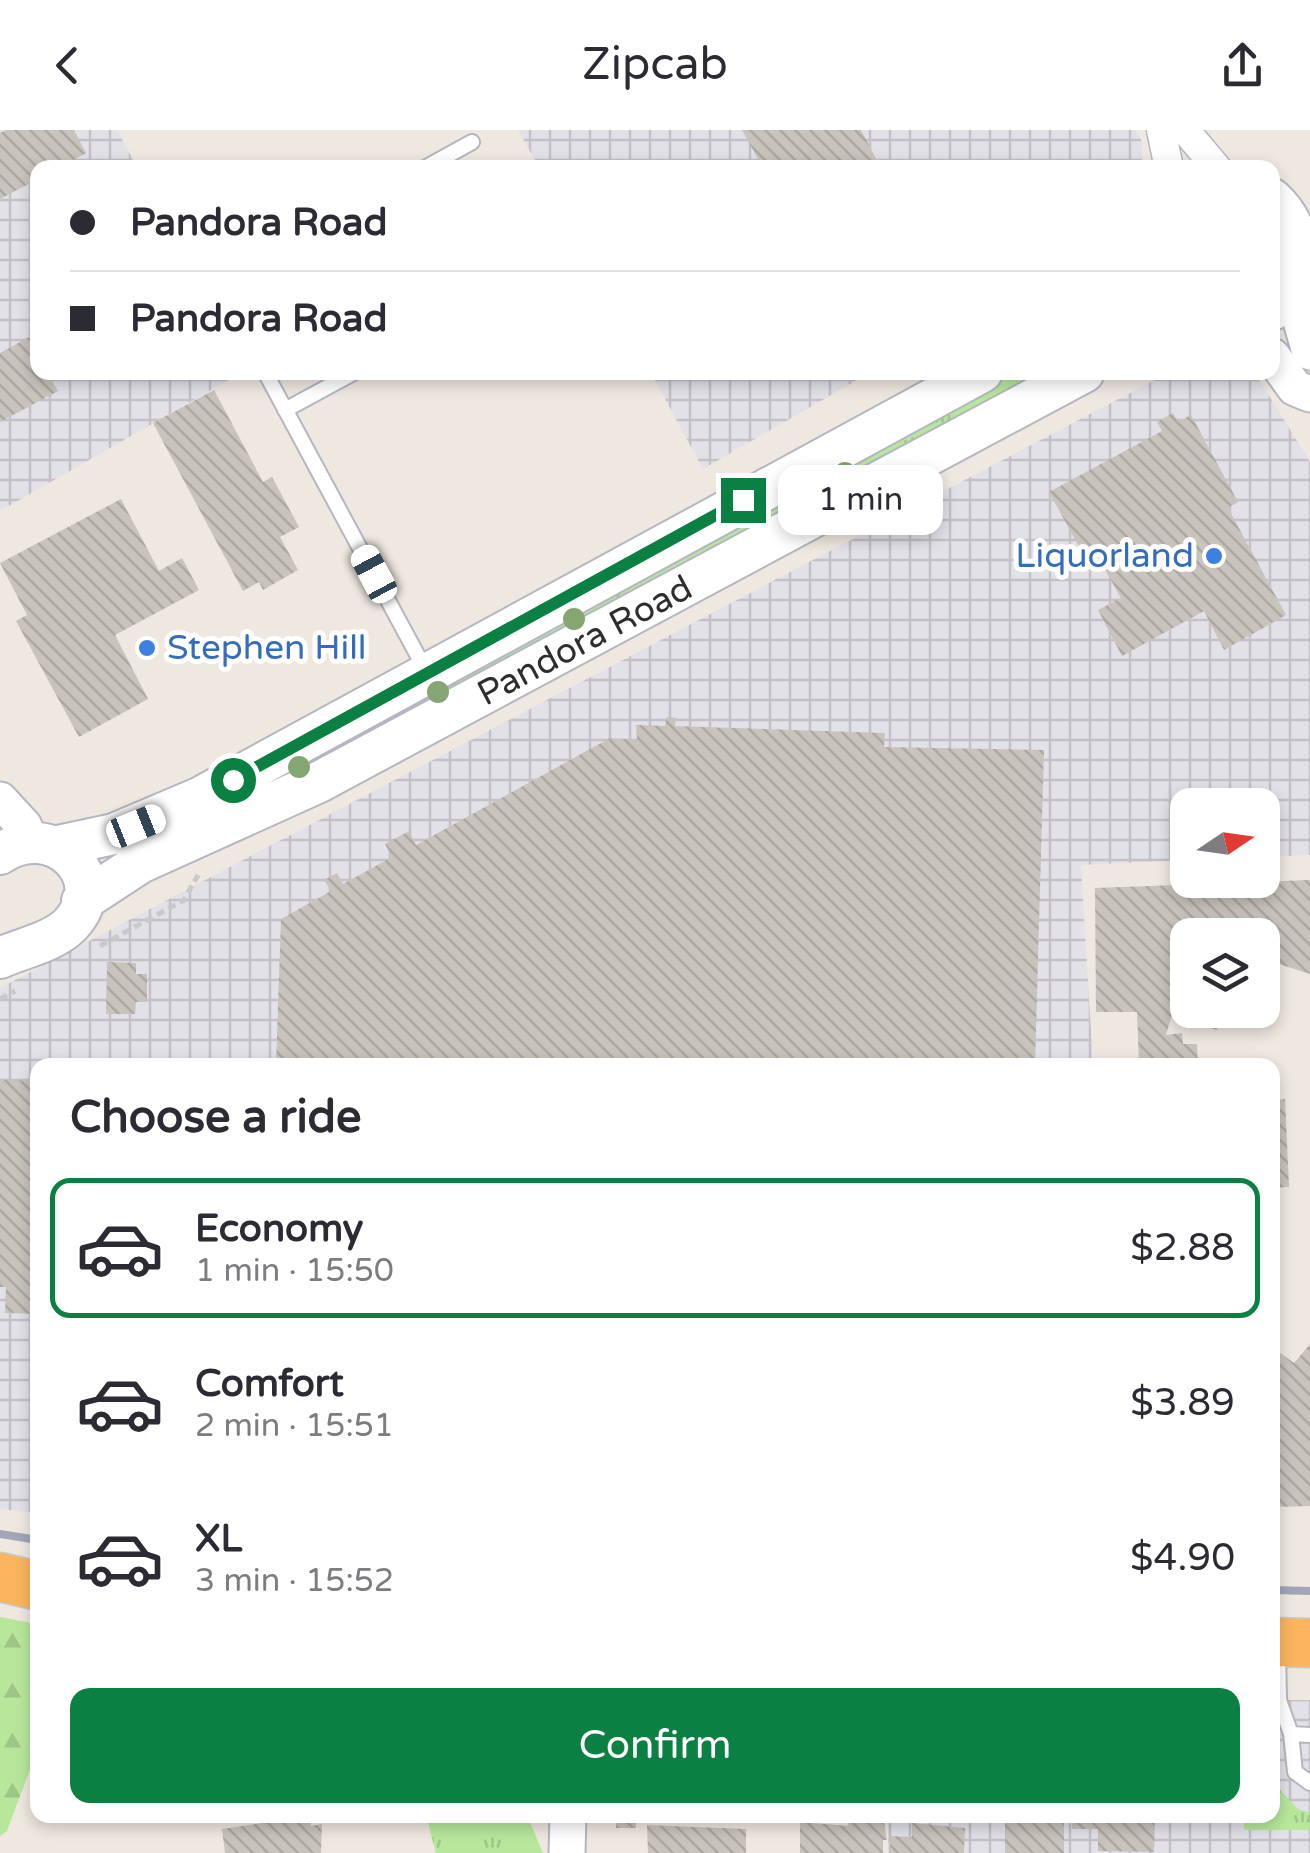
<!DOCTYPE html>
<meta charset="utf-8">
<style>
:root{--surface:#fff;--page:#f2f2f3;--text:#2b2b33;--muted:#7c7c81;--line:#e1e1e2;--accent:#0b8043}
body{margin:0;font-family:"Varela Round",sans-serif;background:var(--page);color:var(--text);height:100vh;display:flex;flex-direction:column;font-size:38px;white-space:nowrap}
*{box-sizing:border-box;margin:0}
p{font-size:32px;color:var(--muted)}
.icon{flex:none;width:55px;height:55px;fill:none;stroke:currentColor;stroke-width:2;stroke-linecap:round;stroke-linejoin:round}
.map{position:relative;flex:1;overflow:hidden}
.details{position:absolute;left:30px;top:928px;width:1250px;height:765px;display:flex;flex-direction:column;background:var(--surface);border-radius:20px;box-shadow:0 5px 15px #0003}
.details>*{flex:none}
.top-card{position:absolute;left:30px;top:30px;width:1250px;height:220px;border-radius:20px;box-shadow:0 5px 15px #0003;display:grid;align-content:center;height:220px;padding:0 40px;background:var(--surface)}
.needle{width:65px;rotate:77deg}
.tools{position:absolute;left:1170px;top:658px;display:grid;gap:20px}
.tools a{display:grid;place-items:center;width:110px;height:110px;border-radius:20px;background:var(--surface);box-shadow:0 5px 15px #0003;font-size:50px}
.end{position:absolute;width:45px;height:45px;margin:-22px;border:12px solid #0b8043;background:#fff;box-shadow:0 0 0 5px #fff}
.from{border-radius:50%}
.bubble{position:absolute;height:70px;border-radius:20px;background:var(--surface);box-shadow:0 5px 15px #0003;font-size:32px;font-weight:600;line-height:70px;text-align:center}
.car{position:absolute;width:30px;height:60px;margin:-30px -15px;border-radius:12px;box-shadow:0 0 8px 2px #0007;background:linear-gradient(#fff 24%,#345 0 40%,#fff 0 76%,#345 0 86%,#fff 0)}
.top-card b{display:flex;align-items:center;gap:35px;height:95px;font-size:38px}
.top-card b+b{border-top:2px solid var(--line)}
.top-card i{width:25px;height:25px;background:var(--text)}
ul{padding:0;list-style:none}
li{display:flex;align-items:center;gap:30px;height:140px;margin:0 20px 15px;padding:0 20px;border:5px solid transparent;border-radius:20px}
li div{flex:1}
li b{display:block;font-size:38px}
li em{font-style:normal;font-weight:600}
li.current{border-color:var(--accent)}
li>.icon{width:90px;height:90px;stroke-width:1.5}
h2{padding:0 40px;font-size:45px;line-height:120px}
.cta{display:flex;gap:20px;margin-top:auto;padding:20px 40px}
.cta a{flex:1;height:115px;border-radius:20px;background:var(--accent);color:#fff;font-size:40px;font-weight:600;line-height:115px;text-align:center}
header{display:flex;justify-content:space-between;align-items:center;height:130px;padding:0 40px;background:var(--surface);font-size:45px;font-weight:600}
.map>svg:first-child{display:block}
</style>
<header><svg class="icon" aria-label="back" viewBox="0 0 24 24"><path d="M15 5l-7 7 7 7"/></svg>Zipcab<svg class="icon" aria-label="share" viewBox="0 0 24 24"><path d="M12 15V3M7 8l5-5 5 5M5 13v7h14v-7"/></svg></header>
<div class="map">
<svg width="1310" height="1723" viewBox="0 0 1310 1723">
<defs>
<pattern id="industrial-grid" width="8" height="8" patternUnits="userSpaceOnUse" patternTransform="scale(2.5)"><rect width="8" height="8" fill="#e3e1e8"/><path d="M0 4h8M4 0v8" fill="none" stroke="#c3c1c7"/></pattern>
<pattern id="grass-tufts" width="24" height="20" patternUnits="userSpaceOnUse" patternTransform="scale(2.5)"><rect width="24" height="20" fill="#b8e79c"/><path d="M3 7l-1-3M5 7V3M7 7l1-3M15 17l-1-3M17 17v-4M19 17l1-3" fill="none" stroke="#9ec687"/></pattern>
<pattern id="forest-firs" width="22" height="20" patternUnits="userSpaceOnUse" patternTransform="scale(2.5)"><rect width="22" height="20" fill="#b8e79c"/><path d="M5 1l3.5 6h-7zM16 11l3.5 6h-7z" fill="#9ec687"/></pattern>
<pattern id="building-back-hatch" width="6" height="6" patternUnits="userSpaceOnUse" patternTransform="scale(2.5)"><rect width="6" height="6" fill="#c8c3bc"/><path d="M-1 5l2 2M0 0l6 6M5-1l2 2" fill="none" stroke="#aca8a2"/></pattern>
</defs>
<rect width="100%" height="100%" fill="#efe8e1"/>
<!-- industrial -->
<path fill="url(#industrial-grid)" d="M0,0H117L137,37L38,38V242L241,243L0,381Z
M518,0H1136L1142,12V37H539Z
M651,243H869L703,339Z
M1168,243H1255L1310,332V725L1263,727L1262,675H1188L1187,730L1081,735L1093,935H38L37,1383L0,1379V858Z
M1273,1570H1310V1723H888V1685H1272Z"/>
<!-- grass -->
<path fill="url(#grass-tufts)" d="M1011,243H1056L302,650L146,707Z
M1273,1652L1298,1679L1310,1683V1700H1244V1685H1272Z
M426,1685H527L543,1723H436Z"/>
<!-- forest -->
<path fill="url(#forest-firs)" d="M0,1487L37,1494V1621L7,1701L0,1706Z"/>
<!-- building -->
<path fill="url(#building-back-hatch)" d="M6,0H74L86,23L59,38H38V49L0,69V3Z
M742,0H861L881,38H763Z
M29,207L34,216L38,214V242H67L52,251L58,261L0,292V223Z
M214,260L263,352L272,347L299,397L280,407L298,440L263,460L259,452L243,461L153,293Z
M1173,283L1178,292L1191,285L1238,372L1228,378L1286,485L1224,520L1204,481L1122,526L1098,480L1121,468L1094,420L1084,426L1049,362L1162,301L1157,292Z
M121,369L159,441L182,428L199,460L115,505L148,569L79,607L16,491L27,485L0,433Z
M667,587L676,588L675,596L885,603L884,617L1044,620L1035,935H276L281,789L331,761L324,750L337,743L343,754L392,727L385,714L409,701L416,715L610,608L637,610L636,595L665,596Z
M1310,750V844L1279,834L1262,877V805H1188V880H1222L1217,900L1172,885L1166,905L1182,903L1183,914H1197L1198,935H1139L1137,882H1096L1095,758Z
M107,832L136,833V844H147V872H136L135,884H106Z
M0,950L38,951V1184L5,1183L6,1157H0Z
M1285,969L1289,1057L1272,1058V970Z
M1310,1214V1376L1272,1377V1217L1294,1233Z
M616,1685H636V1698H616Z
M849,1685H883L887,1710H883V1723H800V1692L848,1696Z
M1005,1685H1064V1723H1005Z
M1072,1685H1155L1154,1722L1098,1721V1699H1072Z
M310,1686L311,1696L322,1694L321,1723H225L222,1699Z
M912,1693L965,1698L964,1723H890L891,1706L912,1707Z
M647,1695L746,1699V1723H648Z"/>
<g fill="none" stroke-linecap="round" stroke-linejoin="round">
<!-- service casing -->
<g stroke="#b4b7c1" stroke-width="18">
<path id="service" d="M425,38L472,12
M265,242L426,541
M285,280L355,242
M1278,1518L1279,1570L1291,1604L1310,1605
M1291,1604L1295,1642L1310,1653"/>
</g>
<!-- minor casing -->
<g stroke="#b4b7c1" stroke-width="31">
<path id="minor" d="M1161,0L1169,38
M1185,0L1217,38"/>
</g>
<!-- tertiary casing -->
<g stroke="#b4b7c1" stroke-width="39">
<path id="tertiary" d="M1292,160L1310,222
M1272,226L1295,258L1310,264
M0,670L24,696L29,712
M567,1723L568,1685"/>
</g>
<!-- secondary casing -->
<g stroke="#b4b7c1" stroke-width="44">
<path id="secondary" d="M1272,69C1306,100 1310,151 1272,180
M58,716L114,704L199,668L982,242
M0,724C52,688 114,747 71,794C54,812 22,818 0,828
M82,771L140,733L317,653L1084,242"/>
</g>
<!-- trunk casing -->
<g stroke="#c9c9c9" stroke-width="51">
<path id="trunk" d="M0,1447L38,1456
M1272,1512L1310,1513"/>
</g>
<!-- path -->
<path stroke="#c9c9c9" stroke-width="5" stroke-dasharray="8 5" stroke-linecap="butt" d="M100,816L184,770L198,745
M0,869L15,861"/>
<!-- service -->
<use href="#service" stroke="#fff" stroke-width="14"/>
<!-- minor -->
<use href="#minor" stroke="#fff" stroke-width="28"/>
<!-- tertiary -->
<use href="#tertiary" stroke="#fff" stroke-width="35"/>
<!-- secondary -->
<use href="#secondary" stroke="#fff" stroke-width="40"/>
<!-- trunk -->
<use href="#trunk" stroke="#fab55e" stroke-width="48"/>
<!-- rail -->
<path stroke="#a2a6b8" stroke-width="8" d="M0,1404L38,1410
M1272,1460L1310,1461"/>
</g>
<!-- trees -->
<g fill="#85a673">
<circle cx="845" cy="343" r="11"/>
<circle cx="574" cy="489" r="11"/>
<circle cx="438" cy="562" r="11"/>
<circle cx="299" cy="637" r="11"/>
</g>
<g fill="none" stroke-linecap="round" stroke-linejoin="round">
<!-- route -->
<path stroke="#0b8043" stroke-width="12" d="M233,650L743,370"/>
</g>
<!-- markers -->
<g fill="#3f7fe0" stroke="#fff" stroke-width="4">
<circle cx="1214" cy="426" r="10"/>
<circle cx="147" cy="518" r="10"/>
</g>
<g text-anchor="middle" dominant-baseline="central" stroke-width="10" stroke-linejoin="round" paint-order="stroke">
<!-- shop labels -->
<g font-size="35" fill="#366cbe" stroke="#fff" text-anchor="end">
<text x="1194" y="426">Liquorland</text>
<text x="167" y="518" text-anchor="start">Stephen Hill</text>
</g>
<!-- street labels -->
<g font-size="35" fill="#2e2e2e" stroke="#fff">
<text transform="translate(585 511) rotate(-28)">Pandora Road</text>
</g>
</g>
</svg>
<div class="tools">
<a><svg class="needle" viewBox="-14 -14 28 28"><path d="M0-13l5 13h-10z" fill="#e53935"/><path d="M0 13l5-13h-10z" fill="#7c7c81"/></svg></a>
<a><svg class="icon" aria-label="layers" viewBox="0 0 24 24"><path d="M12 4l9 5-9 5-9-5zM3 14l9 5 9-5"/></svg></a>
</div>
<i class="end from" style="left:233px;top:650px"></i>
<i class="end" style="left:743px;top:370px"></i>
<div class="bubble" style="left:778px;top:335px;width:165px">1 min</div>
<i class="car" style="left:374px;top:444px;rotate:332deg"></i>
<i class="car" style="left:136px;top:696px;rotate:68deg"></i>
<div class="top-card">
<b><i class="from"></i>Pandora Road</b>
<b><i></i>Pandora Road</b>
</div>
<section class="details">
<h2>Choose a ride</h2>
<ul>
<li class="current"><svg class="icon" aria-label="car" viewBox="0 0 24 24"><path d="M5 17H2v-5l4-1 3-4h7l3 4 3 1v5h-3M9 17h6M6 11h13"/><circle cx="7" cy="17" r="2"/><circle cx="17" cy="17" r="2"/></svg><div><b>Economy</b><p>1 min · 15:50</p></div><em>$2.88</em></li>
<li><svg class="icon" aria-label="car" viewBox="0 0 24 24"><path d="M5 17H2v-5l4-1 3-4h7l3 4 3 1v5h-3M9 17h6M6 11h13"/><circle cx="7" cy="17" r="2"/><circle cx="17" cy="17" r="2"/></svg><div><b>Comfort</b><p>2 min · 15:51</p></div><em>$3.89</em></li>
<li><svg class="icon" aria-label="car" viewBox="0 0 24 24"><path d="M5 17H2v-5l4-1 3-4h7l3 4 3 1v5h-3M9 17h6M6 11h13"/><circle cx="7" cy="17" r="2"/><circle cx="17" cy="17" r="2"/></svg><div><b>XL</b><p>3 min · 15:52</p></div><em>$4.90</em></li>
</ul>
<div class="cta"><a>Confirm</a></div>
</section>
</div>
